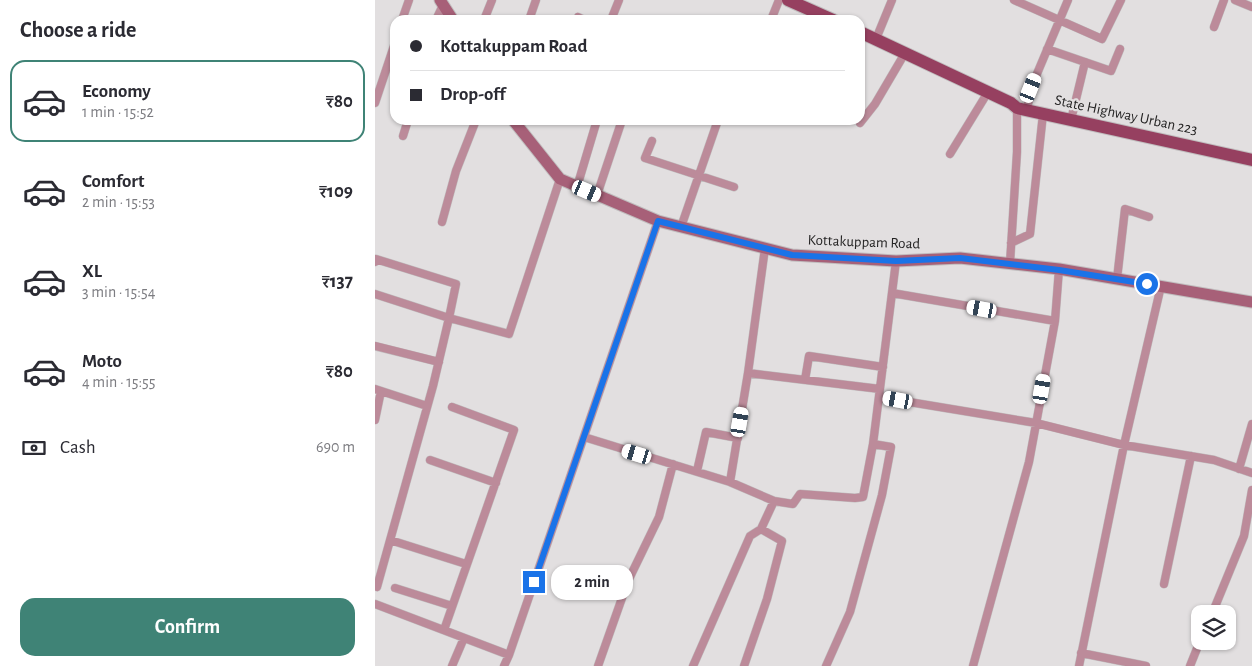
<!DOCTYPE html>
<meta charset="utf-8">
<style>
:root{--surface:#fff;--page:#f2f2f3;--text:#2b2b33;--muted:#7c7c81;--line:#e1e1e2;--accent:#3f8376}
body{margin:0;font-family:"Alegreya Sans",sans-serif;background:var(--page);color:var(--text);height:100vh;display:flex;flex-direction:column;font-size:19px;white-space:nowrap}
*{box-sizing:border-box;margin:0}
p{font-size:16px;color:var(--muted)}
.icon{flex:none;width:28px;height:28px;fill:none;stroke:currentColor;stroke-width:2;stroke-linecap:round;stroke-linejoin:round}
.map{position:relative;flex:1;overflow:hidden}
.sheet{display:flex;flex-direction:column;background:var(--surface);width:375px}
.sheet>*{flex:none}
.hud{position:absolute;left:15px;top:15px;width:475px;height:110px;border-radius:15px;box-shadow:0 1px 4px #0004;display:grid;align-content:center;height:110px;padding:0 20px;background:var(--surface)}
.buttons{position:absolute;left:816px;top:605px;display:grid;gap:10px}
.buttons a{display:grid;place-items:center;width:45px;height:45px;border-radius:10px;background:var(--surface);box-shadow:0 1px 4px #0004;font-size:25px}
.end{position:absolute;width:22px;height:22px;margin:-11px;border:6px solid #1a73e8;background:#fff;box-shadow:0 0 0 2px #fff}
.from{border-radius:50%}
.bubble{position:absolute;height:35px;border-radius:15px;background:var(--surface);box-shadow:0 1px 4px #0004;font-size:16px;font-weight:700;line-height:35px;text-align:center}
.car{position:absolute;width:15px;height:30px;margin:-15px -8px;border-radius:6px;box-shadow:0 0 4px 1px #0007;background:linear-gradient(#fff 24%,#345 0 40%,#fff 0 76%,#345 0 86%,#fff 0)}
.hud b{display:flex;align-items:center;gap:18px;height:48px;font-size:19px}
.hud b+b{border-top:1px solid var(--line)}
.hud i{width:12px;height:12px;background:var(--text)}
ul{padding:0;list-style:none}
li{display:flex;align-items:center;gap:15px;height:82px;margin:0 10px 8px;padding:0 10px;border:2px solid transparent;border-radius:15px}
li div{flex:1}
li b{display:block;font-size:19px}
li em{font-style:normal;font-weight:700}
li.active{border-color:var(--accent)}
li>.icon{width:45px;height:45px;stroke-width:1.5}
h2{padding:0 20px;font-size:22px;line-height:60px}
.pay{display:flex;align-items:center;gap:12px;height:55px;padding:0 20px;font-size:19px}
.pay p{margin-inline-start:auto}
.button{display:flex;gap:10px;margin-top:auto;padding:10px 20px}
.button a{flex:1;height:58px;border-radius:15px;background:var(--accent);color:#fff;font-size:20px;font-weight:700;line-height:58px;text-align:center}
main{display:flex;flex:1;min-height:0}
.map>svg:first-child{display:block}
</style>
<main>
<section class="sheet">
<h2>Choose a ride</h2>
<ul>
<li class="active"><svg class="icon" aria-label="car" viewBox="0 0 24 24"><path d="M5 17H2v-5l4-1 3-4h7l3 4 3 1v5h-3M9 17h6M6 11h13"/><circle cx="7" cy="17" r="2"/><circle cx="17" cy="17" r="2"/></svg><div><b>Economy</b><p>1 min · 15:52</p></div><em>₹80</em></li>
<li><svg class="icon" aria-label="car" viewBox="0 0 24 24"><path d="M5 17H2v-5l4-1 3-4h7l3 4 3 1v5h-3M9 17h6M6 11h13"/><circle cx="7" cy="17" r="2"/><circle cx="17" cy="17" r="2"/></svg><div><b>Comfort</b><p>2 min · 15:53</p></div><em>₹109</em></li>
<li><svg class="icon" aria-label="car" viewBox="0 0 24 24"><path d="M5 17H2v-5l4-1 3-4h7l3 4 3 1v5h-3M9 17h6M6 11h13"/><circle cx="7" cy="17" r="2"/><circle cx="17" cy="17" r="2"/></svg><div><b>XL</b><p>3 min · 15:54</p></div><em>₹137</em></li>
<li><svg class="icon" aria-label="car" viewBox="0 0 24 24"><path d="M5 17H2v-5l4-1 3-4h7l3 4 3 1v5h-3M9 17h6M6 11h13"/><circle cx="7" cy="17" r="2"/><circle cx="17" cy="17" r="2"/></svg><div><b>Moto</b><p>4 min · 15:55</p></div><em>₹80</em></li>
</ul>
<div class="pay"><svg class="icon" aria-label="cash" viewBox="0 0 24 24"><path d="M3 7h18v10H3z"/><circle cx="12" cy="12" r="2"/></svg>Cash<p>690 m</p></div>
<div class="button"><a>Confirm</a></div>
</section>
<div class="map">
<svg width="877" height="666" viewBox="0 0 877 666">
<rect width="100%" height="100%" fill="#e2dfe0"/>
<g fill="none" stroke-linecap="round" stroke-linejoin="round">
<!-- street casing -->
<g stroke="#c0bdbe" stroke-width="9">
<path id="street" d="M639,0L727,39L746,0
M860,0L877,7
M203,17L209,20
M27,20L34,0
M61,20L68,5
M109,20L117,0
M154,20L161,0
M236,20L244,0
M396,20L404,0
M839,27L849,0
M501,39L517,0
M672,49L736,71L745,49
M0,103L20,43
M652,110L656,88L693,0
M696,120L710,62
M485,123L500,104L530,53
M28,136L33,120
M277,141L270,158L359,187
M575,154L613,92
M202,187L222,120
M222,195L247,120
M67,222L81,171L101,120
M306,227L343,120
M636,243L655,234L668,114
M390,248L373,373L505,389
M0,262L1,259L81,284L74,318L0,294
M635,263L642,152V108
M742,279L750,209L774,217
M517,293L680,321L654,462L598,666
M680,321L684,269
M0,346L64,362
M430,380L434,356L508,367
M0,389L52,406
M504,397L661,423L749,445L839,460L877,473
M0,420L6,391
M209,437L355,482L399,501L418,504L425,494L480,498L488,497L498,444L521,261
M55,460L121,483
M864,469L877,424
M322,471L331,432L363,438
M355,482L373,373
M15,540L91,564
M789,584L816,456
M0,586L2,587L58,386L74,318L134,334L185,179
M20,588L77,606
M0,604L134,655L283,221
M837,614L869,536L877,490
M69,630L139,430L77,407
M706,653L771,666
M77,666L89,638
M129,666L134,655
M223,666L253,581L284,517L298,464
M318,666L375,536L386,529L399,501
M369,666L392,599L407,541L386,529
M451,666L475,612L507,495L516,447L498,444
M704,666L749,445L786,286
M815,666L825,641"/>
</g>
<!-- secondary casing -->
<g stroke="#c0bdbe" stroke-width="13">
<path id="secondary" d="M65,0L78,20
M138,120L185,179L283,221L417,255L521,261L585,258L684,269L877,302"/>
</g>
<!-- primary casing -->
<g stroke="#c0bdbe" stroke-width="14">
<path id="primary" d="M413,0L458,20
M485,32L636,103L642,108L877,160"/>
</g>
<!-- street -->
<use href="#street" stroke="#bc8b9a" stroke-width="8"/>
<!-- secondary -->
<use href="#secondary" stroke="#a76078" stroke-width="11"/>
<!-- primary -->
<use href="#primary" stroke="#964060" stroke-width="12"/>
</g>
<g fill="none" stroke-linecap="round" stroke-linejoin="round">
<!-- route -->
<path stroke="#1a73e8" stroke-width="6" d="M159,582L283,221L417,255L521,261L585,258L684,270L772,284"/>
</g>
<g text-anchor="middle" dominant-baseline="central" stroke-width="4.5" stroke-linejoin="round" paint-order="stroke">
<!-- street labels -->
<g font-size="15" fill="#242323" stroke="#e2dfe0">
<text transform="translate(751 115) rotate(12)">State Highway Urban 223</text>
<text transform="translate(489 242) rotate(2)">Kottakuppam Road</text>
</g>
</g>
</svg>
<div class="buttons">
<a><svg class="icon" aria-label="layers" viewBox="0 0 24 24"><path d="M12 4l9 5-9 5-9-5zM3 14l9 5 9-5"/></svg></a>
</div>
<i class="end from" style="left:772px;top:284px"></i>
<i class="end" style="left:159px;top:582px"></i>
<div class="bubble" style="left:176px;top:565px;width:82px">2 min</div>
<i class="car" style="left:656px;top:88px;rotate:22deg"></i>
<i class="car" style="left:212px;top:191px;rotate:113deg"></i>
<i class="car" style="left:607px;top:309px;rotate:280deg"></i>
<i class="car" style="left:667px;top:389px;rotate:10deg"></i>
<i class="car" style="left:523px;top:400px;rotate:280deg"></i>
<i class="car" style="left:365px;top:422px;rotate:10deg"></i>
<i class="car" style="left:262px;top:454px;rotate:287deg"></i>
<div class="hud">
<b><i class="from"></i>Kottakuppam Road</b>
<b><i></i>Drop-off</b>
</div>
</div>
</main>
